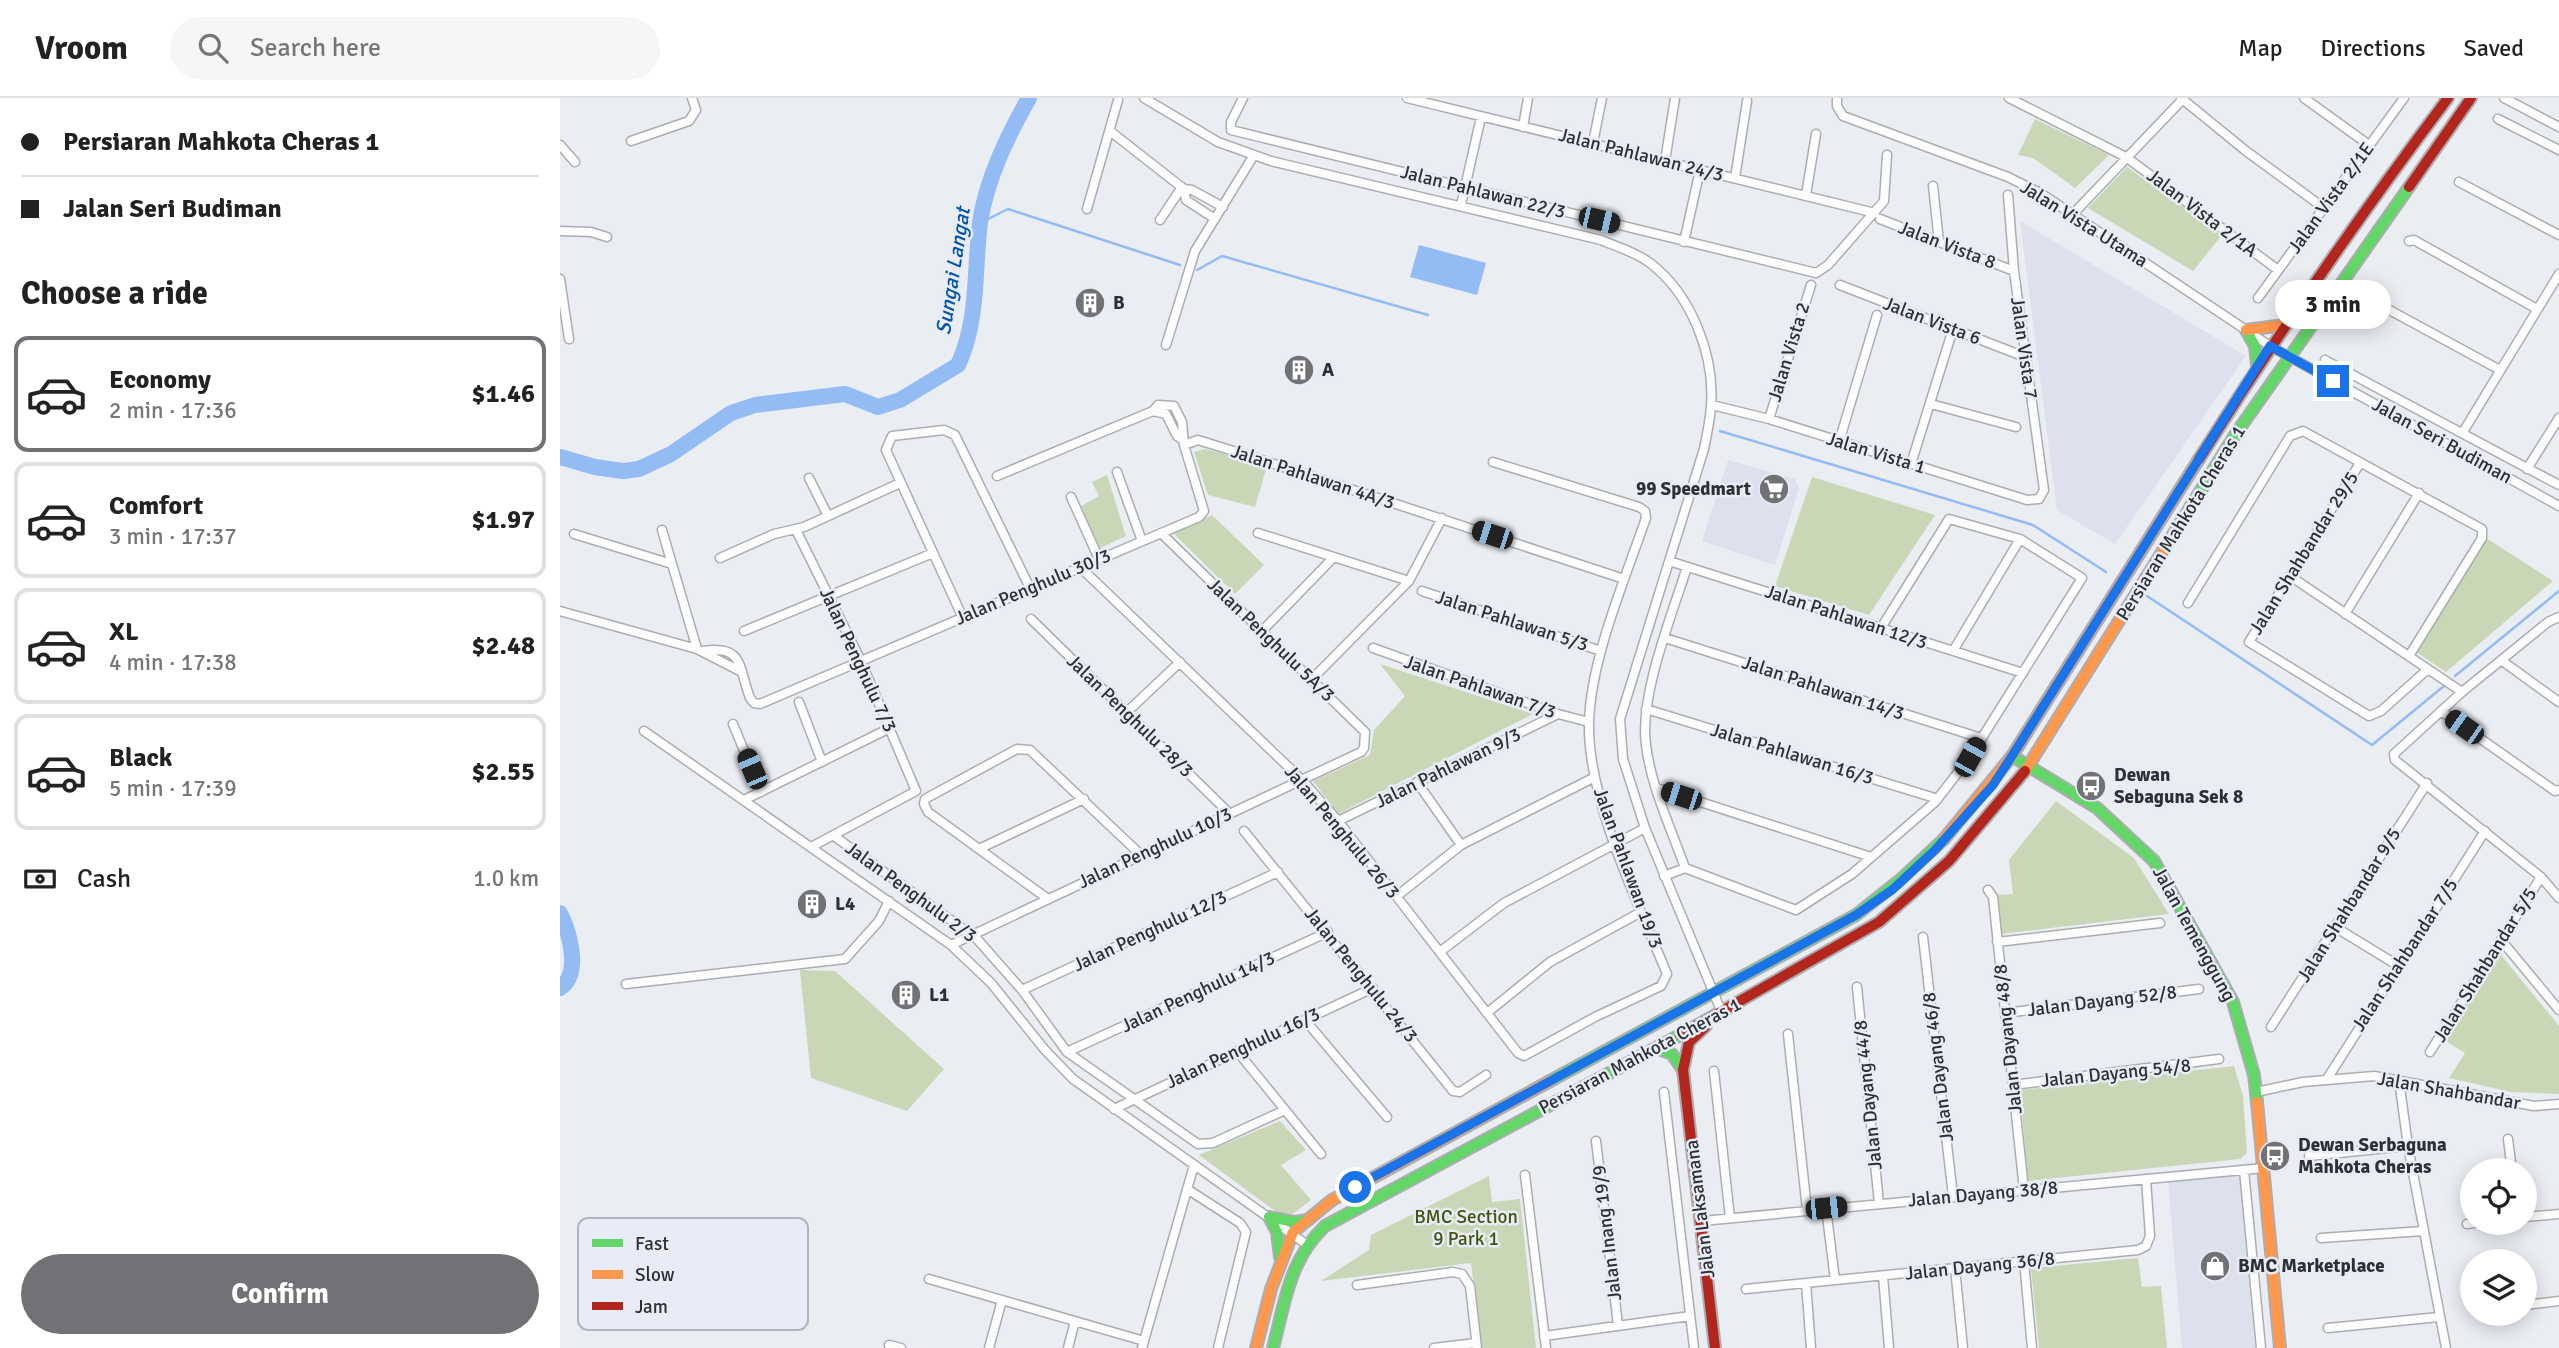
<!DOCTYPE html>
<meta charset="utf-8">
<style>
:root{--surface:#fff;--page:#f6f6f6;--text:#222;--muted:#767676;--line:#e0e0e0;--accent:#707276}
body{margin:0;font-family:Signika,sans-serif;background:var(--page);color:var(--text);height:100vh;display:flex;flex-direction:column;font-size:26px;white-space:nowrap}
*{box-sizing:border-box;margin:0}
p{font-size:23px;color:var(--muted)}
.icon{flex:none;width:38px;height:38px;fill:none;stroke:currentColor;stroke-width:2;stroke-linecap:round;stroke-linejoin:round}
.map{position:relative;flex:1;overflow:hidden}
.side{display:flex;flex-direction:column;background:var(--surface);width:560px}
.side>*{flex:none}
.top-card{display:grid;align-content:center;height:154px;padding:0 21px;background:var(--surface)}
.tools{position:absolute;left:1900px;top:1060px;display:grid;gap:14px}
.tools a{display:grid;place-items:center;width:77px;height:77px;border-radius:50%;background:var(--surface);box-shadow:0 4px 18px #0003;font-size:35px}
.end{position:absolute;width:32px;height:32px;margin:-16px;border:9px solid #1a73e8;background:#fff;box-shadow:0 0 0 4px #fff}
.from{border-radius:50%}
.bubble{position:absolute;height:49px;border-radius:24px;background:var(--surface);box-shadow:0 4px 18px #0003;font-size:23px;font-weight:700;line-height:49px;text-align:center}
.car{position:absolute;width:21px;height:42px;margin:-21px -10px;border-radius:9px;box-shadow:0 0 5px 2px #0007;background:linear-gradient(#222 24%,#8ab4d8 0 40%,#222 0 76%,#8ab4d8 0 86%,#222 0)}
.top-card b{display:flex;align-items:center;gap:24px;height:66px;font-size:26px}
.top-card b+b{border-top:2px solid var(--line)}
.top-card i{width:18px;height:18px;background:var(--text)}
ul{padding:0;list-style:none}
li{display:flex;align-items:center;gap:21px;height:116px;margin:0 14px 10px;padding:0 7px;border:4px solid var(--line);border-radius:14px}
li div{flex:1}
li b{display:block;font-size:26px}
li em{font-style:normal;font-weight:700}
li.active{border-color:var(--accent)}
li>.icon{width:63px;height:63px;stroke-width:1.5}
h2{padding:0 21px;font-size:32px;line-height:84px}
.pay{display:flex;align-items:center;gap:18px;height:77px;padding:0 21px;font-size:26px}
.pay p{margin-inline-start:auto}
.cta{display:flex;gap:14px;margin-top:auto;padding:14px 21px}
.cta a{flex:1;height:80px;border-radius:42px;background:var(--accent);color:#fff;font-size:28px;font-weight:700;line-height:80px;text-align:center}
header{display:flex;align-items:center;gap:42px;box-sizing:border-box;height:98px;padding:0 35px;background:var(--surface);border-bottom:2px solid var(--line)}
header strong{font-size:33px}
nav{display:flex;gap:38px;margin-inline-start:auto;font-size:24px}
.search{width:490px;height:63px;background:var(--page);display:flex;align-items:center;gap:18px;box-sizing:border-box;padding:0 24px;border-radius:38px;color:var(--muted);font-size:26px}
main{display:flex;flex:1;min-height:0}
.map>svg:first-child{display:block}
</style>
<header>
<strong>Vroom</strong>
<div class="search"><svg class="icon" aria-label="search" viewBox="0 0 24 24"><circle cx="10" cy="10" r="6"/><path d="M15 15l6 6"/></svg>Search here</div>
<nav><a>Map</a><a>Directions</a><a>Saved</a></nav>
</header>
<main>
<section class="side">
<div class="top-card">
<b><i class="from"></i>Persiaran Mahkota Cheras 1</b>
<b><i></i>Jalan Seri Budiman</b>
</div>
<h2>Choose a ride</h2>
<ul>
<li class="active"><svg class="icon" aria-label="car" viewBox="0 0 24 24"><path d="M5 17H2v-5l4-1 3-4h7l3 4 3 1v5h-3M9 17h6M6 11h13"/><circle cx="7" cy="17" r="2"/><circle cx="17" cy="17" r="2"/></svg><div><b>Economy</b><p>2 min · 17:36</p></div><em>$1.46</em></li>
<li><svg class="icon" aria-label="car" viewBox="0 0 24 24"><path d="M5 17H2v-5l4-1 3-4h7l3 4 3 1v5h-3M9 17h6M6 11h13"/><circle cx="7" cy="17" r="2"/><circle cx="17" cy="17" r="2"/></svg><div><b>Comfort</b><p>3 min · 17:37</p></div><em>$1.97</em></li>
<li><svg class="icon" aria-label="car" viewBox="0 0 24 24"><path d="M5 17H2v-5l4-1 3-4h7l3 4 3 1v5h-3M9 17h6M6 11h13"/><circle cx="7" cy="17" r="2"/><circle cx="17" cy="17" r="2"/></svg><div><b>XL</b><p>4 min · 17:38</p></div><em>$2.48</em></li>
<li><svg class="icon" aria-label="car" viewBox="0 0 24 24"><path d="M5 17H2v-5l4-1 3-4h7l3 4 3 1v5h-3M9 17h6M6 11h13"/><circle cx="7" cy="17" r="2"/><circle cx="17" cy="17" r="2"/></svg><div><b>Black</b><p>5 min · 17:39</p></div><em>$2.55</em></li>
</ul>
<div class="pay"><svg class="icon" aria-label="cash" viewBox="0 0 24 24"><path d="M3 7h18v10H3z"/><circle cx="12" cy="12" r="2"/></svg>Cash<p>1.0 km</p></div>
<div class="cta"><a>Confirm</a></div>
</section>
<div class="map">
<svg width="1999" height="1250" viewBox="0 0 1999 1250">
<rect width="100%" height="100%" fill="#eaedf2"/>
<!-- built -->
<path fill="#dce1ed" d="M1460,123L1686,258L1555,446L1497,412Z
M1168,362L1235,381L1239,390L1215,467L1142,443Z
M1679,1076L1695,1250H1622L1608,1082Z"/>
<!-- green -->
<path fill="#cad7b7" d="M1475,21L1549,57L1515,90L1473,60L1458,57Z
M1567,69L1662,137L1633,173L1528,110Z
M645,351L707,368L695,409L648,397L634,354Z
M547,377L566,438L540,450L521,408L539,398L532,384Z
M1252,379L1375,417L1309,517L1215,488Z
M652,417L704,467L675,496L613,435Z
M1926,440L1993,483L1886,574L1856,554Z
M820,566L973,616L778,716L753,683L810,657L814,632L845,598Z
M1496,703L1574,760L1609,816L1441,836L1436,797L1453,796L1449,762Z
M1937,852L1999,928V996L1951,994L1889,980L1905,955L1881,940Z
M240,872L275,873L384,971L347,1013L251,980Z
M1674,968L1683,998L1687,1055L1680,1061L1468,1083L1460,992Z
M720,1023L746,1052L721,1067L751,1102L726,1121L639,1057Z
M929,1078L932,1104L960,1101L976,1250H922L911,1165L761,1183L809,1152L811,1137Z
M1578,1160L1582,1189L1601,1188L1607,1250H1479L1471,1170Z"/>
<!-- water -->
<path fill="#93bbf4" d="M859,147L926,165L917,197L850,179Z"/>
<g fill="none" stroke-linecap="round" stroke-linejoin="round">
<!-- stream -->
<path stroke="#93bbf4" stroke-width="2.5" d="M420,125L448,111L620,167
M637,172L662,158L868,217
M1160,333L1473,427L1546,474
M1587,498L1812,647L1884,588
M1895,578L1999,493"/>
<!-- river -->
<path stroke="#93bbf4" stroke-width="16" d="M0,359L35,369L63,373L79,371L111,356L171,315L195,307L285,296L318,309L340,302L398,267C419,222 414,172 420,124C427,80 447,39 469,0
M0,815C9,833 22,876 0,890"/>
<!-- street casing -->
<g stroke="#abadb1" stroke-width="11">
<path id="street" d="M584,0L658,44L711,63L1041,142C1057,149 1076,154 1090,165C1131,196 1155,257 1151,308C1150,322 1147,337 1144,351L1060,621L1063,661L1085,730L1162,915
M683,0L671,24V32L1256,175L1268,167L1324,103L1327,57
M847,0L1315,115
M1277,0V8L1283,18L1448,79L1482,96L1710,248L1999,408
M1449,0L1566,59L1718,172
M1621,0L1686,53L1764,110
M1744,0L1809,47
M1944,0L1999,29
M1938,21L1999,52
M963,29L968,0
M550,33L624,91L632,92L663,109
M71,43L129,23L136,12L132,0
M1033,45L1042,0
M0,47L15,64
M1105,63L1115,0
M1175,80L1187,3
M1899,84L1999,137
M1373,88L1379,144
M624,91L626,102L655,121
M1246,97L1256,36
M901,107L921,19
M527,111L558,2
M1512,117L1624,0
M1320,121L1454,173
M600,122L622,89
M0,133L31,134L47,139
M1849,143L1854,142L1977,211
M1124,144L1140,72
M0,181L9,241
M1280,187L1465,259
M1698,200L1844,0
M1811,202L1940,272
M606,247L635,153L694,57
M1765,262L1999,387
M1371,306L1456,329
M1152,307L1209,321L1467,402L1479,401L1484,392L1454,173L1448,97
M593,313L606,316L617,338L623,342
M1209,321L1251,187
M1903,334L1999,176
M1279,344L1317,217
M624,347L638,342L696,360L1064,481
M1800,365L1689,544L1809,618L1821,613L1868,571
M1351,366L1393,231
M1967,371L1999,320
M557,374L582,443
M249,380L268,418
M511,399L539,461
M102,432L137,551
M236,432L300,561L356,693L251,749
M698,435L849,483
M14,436L112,466
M160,460L214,436L244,429L340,385
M1109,463L1463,575
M520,469L741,681L778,723L958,955L964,958L1035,919L1101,888L1107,876C1078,805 1027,701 1029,624C1031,560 1065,481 1086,420L1085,413L1079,409L933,364
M1730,478L1902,594
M862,493L1041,553
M1628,505L1730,338L1743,333L1922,431V440L1849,558
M0,513L137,551L180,573
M1785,516L1859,395
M402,518L326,352L332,338L384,332L395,337L470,490
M1999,519L1988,524L1902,594L1834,656L1835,662L1981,779L1999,800
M471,521L669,715
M703,532L774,459
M184,533L373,455
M1105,540L1421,640
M813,550L998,616L1029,624
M143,553C184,547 178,568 190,600L194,605L200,606L639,419L644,413L624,347L622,324L614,308L598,307L593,313L437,378
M1393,553L1460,441
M1941,562L1999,604
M752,581L849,483L882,420
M239,604L262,664
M1086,611L1378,701
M568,613L620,564
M1881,613L1995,693L1999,692
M173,626L201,694
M84,633L391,847L431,885L485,952L513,981L746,1146
M857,684L901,747
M1097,690L1311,759
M184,702L330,630
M778,723L998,616
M684,733L893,993L900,994L926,977
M274,738L417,841L462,892L507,954L638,1046L653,1045L725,1012
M421,750L524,701
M1125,770L1236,812L1292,776L1375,704L1410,659L1522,480L1460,441L1389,421L1321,530
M1125,770C1111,730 1091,689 1086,647C1079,598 1112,517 1127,469
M1104,778L1125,770
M1428,792L1433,799L1464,1092
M837,798L901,747L1035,679
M488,801L368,714L364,706L365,701L457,651L470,652L581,757
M1775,829L1837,867
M1363,839L1393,1098
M1941,842L1999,912
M1437,844L1600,825
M391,847L801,654L804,650L805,634L601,435
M881,853L944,805L1085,730
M66,886L285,861L319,823L329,803
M1297,889L1319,1105
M462,892L718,774
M927,915L990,864L1081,814
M1445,915L1639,891
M745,922L827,1019
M1711,929L1867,685
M1228,936L1247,1112
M677,953L761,1056
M507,954L768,834
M1870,954L1981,779
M1154,973L1170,1120
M1767,981L1925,733
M1839,982L1848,1048L1886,1250
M1453,987L1659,961
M1104,994L1134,1250
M1696,994L1743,984L1814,978L1974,1008L1999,1006
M554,1011L813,890
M1948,1041L1952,1073
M1036,1043L1058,1227
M1749,1058L1848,1048
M1684,1072L1701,1250
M965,1077L986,1250
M627,1091L680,1125L686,1134L658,1250
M1266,1110L1275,1182
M1965,1119L1999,1116
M1142,1123L1704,1070
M1907,1126L1914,1125
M1761,1140L1863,1133
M1464,1163L1472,1250
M1395,1170L1403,1250
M1323,1178L1329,1250
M369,1181L584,1243
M1246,1185L1251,1250
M797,1187L893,1174L902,1176L910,1188L917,1250
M1186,1191L1578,1152L1586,1148L1590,1138L1586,1081
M1965,1207L1999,1203
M1768,1230L1879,1219
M984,1238L1130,1218
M329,1247L341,1250
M429,1250L442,1202
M508,1250L515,1223
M582,1250L634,1067
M874,1250L916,1245"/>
</g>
<!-- fast casing -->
<g stroke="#abadb1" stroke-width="14">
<path id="fast" d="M1686,232L1695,248L1697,267
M1631,408L1675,337L1849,89
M1452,658L1537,710L1594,763L1673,904L1694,977L1697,1004
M1096,950L1112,956L1123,972
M990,983L1296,817L1340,782L1384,741
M709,1119L717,1134L720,1159
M709,1119L735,1124L748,1122
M713,1250C725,1204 729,1162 765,1128L1120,937"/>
</g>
<!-- slow casing -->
<g stroke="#abadb1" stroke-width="14">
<path id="slow" d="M1686,232L1724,227
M1465,673L1631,408
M1384,741L1452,658L1639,361
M1697,1004L1720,1250
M696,1250L711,1191L733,1134L772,1102L990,983"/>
</g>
<!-- jam casing -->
<g stroke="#abadb1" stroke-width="14">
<path id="jam" d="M1849,89L1911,0
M1639,361C1717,237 1800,117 1888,0
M1146,928L1129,944L1123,972L1155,1250
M1120,937L1319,824L1389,763L1465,673"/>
</g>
<!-- street -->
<use href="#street" stroke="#fcfcfd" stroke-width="8"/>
<!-- fast -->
<use href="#fast" stroke="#63d668" stroke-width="10"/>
<!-- slow -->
<use href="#slow" stroke="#ff974d" stroke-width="10"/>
<!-- jam -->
<use href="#jam" stroke="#b3261e" stroke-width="10"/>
</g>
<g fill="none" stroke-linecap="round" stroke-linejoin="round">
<!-- route -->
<path stroke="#1a73e8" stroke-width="9" d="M795,1089L1296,817L1332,792L1375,752L1433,687L1452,658L1710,248L1773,283"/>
</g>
<!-- icons -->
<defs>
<g id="building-disc" transform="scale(1.575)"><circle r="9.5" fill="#707276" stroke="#e7ecf6"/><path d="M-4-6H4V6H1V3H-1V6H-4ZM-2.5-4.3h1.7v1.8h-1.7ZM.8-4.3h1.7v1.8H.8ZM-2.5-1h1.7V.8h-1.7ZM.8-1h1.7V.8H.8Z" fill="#fff"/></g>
<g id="supermarket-disc" transform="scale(1.575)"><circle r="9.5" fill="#707276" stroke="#e7ecf6"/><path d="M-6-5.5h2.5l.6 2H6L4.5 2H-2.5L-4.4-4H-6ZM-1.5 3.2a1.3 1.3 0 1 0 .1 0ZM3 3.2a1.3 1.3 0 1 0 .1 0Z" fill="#fff"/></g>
<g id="bus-disc" transform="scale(1.575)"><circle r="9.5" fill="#707276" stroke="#e7ecf6"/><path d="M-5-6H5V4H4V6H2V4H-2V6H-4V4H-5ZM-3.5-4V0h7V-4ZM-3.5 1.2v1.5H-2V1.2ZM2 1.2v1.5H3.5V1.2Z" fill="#fff"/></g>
<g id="shop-disc" transform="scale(1.575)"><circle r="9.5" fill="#707276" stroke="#e7ecf6"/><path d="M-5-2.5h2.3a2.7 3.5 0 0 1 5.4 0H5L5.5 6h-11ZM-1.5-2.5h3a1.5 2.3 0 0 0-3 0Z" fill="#fff"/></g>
</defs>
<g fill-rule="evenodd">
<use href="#building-disc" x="530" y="205"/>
<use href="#building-disc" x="739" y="272"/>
<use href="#supermarket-disc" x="1214" y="391"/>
<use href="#bus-disc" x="1531" y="688"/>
<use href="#building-disc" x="252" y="806"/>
<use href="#building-disc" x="346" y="897"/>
<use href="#bus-disc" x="1715" y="1058"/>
<use href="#shop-disc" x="1655" y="1168"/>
</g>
<g text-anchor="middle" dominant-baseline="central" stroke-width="5" stroke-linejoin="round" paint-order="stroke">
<!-- street labels -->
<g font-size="19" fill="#2e3034" stroke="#e7ecf6">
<text transform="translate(1081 57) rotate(14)">Jalan Pahlawan 24/3</text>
<text transform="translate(923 94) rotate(14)">Jalan Pahlawan 22/3</text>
<text transform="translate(1771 100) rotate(-54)">Jalan Vista 2/1E</text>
<text transform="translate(1642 115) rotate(37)">Jalan Vista 2/1A</text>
<text transform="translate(1524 126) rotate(32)">Jalan Vista Utama</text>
<text transform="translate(1387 147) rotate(21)">Jalan Vista 8</text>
<text transform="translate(1372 223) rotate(21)">Jalan Vista 6</text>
<text transform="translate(1464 250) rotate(82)">Jalan Vista 7</text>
<text transform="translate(1229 254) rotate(-73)">Jalan Vista 2</text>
<text transform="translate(1882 343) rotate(29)">Jalan Seri Budiman</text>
<text transform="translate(1316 355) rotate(17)">Jalan Vista 1</text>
<text transform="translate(753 379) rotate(18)">Jalan Pahlawan 4A/3</text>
<text transform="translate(1621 425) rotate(-58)">Persiaran Mahkota Cheras 1</text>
<text transform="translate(1744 455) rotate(-58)">Jalan Shahbandar 29/5</text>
<text transform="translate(473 489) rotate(-23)">Jalan Penghulu 30/3</text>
<text transform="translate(1286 519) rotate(18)">Jalan Pahlawan 12/3</text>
<text transform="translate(952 523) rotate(18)">Jalan Pahlawan 5/3</text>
<text transform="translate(711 542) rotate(44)">Jalan Penghulu 5A/3</text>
<text transform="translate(298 562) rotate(65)">Jalan Penghulu 7/3</text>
<text transform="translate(920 589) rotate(19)">Jalan Pahlawan 7/3</text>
<text transform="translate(1263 590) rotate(18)">Jalan Pahlawan 14/3</text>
<text transform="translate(570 618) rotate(44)">Jalan Penghulu 28/3</text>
<text transform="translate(1232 656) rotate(17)">Jalan Pahlawan 16/3</text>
<text transform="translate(888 670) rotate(-26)">Jalan Pahlawan 9/3</text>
<text transform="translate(782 734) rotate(50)">Jalan Penghulu 26/3</text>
<text transform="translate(595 750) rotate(-25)">Jalan Penghulu 10/3</text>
<text transform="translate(1068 770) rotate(70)">Jalan Pahlawan 19/3</text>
<text transform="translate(351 794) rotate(36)">Jalan Penghulu 2/3</text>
<text transform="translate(1789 807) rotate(-58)">Jalan Shahbandar 9/5</text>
<text transform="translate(590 833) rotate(-25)">Jalan Penghulu 12/3</text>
<text transform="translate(1634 836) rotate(61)">Jalan Temenggung</text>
<text transform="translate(1845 857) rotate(-57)">Jalan Shahbandar 7/5</text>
<text transform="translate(1925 867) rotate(-58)">Jalan Shahbandar 5/5</text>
<text transform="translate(801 877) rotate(51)">Jalan Penghulu 24/3</text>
<text transform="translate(638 894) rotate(-25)">Jalan Penghulu 14/3</text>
<text transform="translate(1542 903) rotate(-7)">Jalan Dayang 52/8</text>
<text transform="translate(1448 941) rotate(-96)">Jalan Dayang 48/8</text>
<text transform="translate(683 950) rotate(-25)">Jalan Penghulu 16/3</text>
<text transform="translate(1080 958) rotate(-28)">Persiaran Mahkota Cheras 1</text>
<text transform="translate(1378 969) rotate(-97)">Jalan Dayang 46/8</text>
<text transform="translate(1556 975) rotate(-6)">Jalan Dayang 54/8</text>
<text transform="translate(1889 993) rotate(10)">Jalan Shahbandar</text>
<text transform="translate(1308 997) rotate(-96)">Jalan Dayang 44/8</text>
<text transform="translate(1423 1096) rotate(-5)">Jalan Dayang 38/8</text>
<text transform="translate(1140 1111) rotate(-97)">Jalan Laksamana</text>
<text transform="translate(1047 1135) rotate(-97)">Jalan Inang 19/9</text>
<text transform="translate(1420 1168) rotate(-6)">Jalan Dayang 36/8</text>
</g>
<!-- poi labels -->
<g font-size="19" font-weight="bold" fill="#2e3034" stroke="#e7ecf6" text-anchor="start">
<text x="553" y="205">B</text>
<text x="762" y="272">A</text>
<text x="1191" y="391" text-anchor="end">99 Speedmart</text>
<text x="1554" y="677">Dewan<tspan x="1554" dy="22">Sebaguna Sek 8</tspan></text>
<text x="275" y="806">L4</text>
<text x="369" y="897">L1</text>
<text x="1738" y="1047">Dewan Serbaguna<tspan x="1738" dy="22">Mahkota Cheras</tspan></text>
<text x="1678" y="1168">BMC Marketplace</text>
</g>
<!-- park labels -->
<g font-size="19" fill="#42540b" stroke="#e7ecf6">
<text x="906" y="1119">BMC Section<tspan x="906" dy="22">9 Park 1</tspan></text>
</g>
<!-- water labels -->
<g font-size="21" font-style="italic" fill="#0252ac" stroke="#e7ecf6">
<text transform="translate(393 173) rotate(-81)">Sungai Langat</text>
</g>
</g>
<!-- legend -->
<rect x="18" y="1120" width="230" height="112" rx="10" fill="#e7ecf6" stroke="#b0b4bc" stroke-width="2"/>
<rect x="32" y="1141" width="31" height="8" fill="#63d668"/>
<rect x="32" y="1172" width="31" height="9" fill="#ff974d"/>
<rect x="32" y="1204" width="31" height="8" fill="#b3261e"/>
<g font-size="19" fill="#2e3034">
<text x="75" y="1152">Fast</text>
<text x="75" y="1183">Slow</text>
<text x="75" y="1215">Jam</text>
</g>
</svg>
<div class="tools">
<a><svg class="icon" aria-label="locate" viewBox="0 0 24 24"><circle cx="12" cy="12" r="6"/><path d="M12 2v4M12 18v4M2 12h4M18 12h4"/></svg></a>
<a><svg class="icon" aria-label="layers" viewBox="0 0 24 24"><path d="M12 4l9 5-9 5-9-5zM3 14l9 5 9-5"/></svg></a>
</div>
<i class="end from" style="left:795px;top:1089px"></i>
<i class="end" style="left:1773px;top:283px"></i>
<div class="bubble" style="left:1715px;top:182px;width:116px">3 min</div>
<i class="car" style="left:1039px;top:122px;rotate:103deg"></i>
<i class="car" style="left:932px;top:437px;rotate:288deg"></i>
<i class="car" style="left:1904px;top:629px;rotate:305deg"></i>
<i class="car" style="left:1410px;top:659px;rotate:29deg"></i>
<i class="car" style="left:192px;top:671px;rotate:337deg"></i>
<i class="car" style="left:1121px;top:698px;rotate:288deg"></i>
<i class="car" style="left:1266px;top:1110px;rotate:84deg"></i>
</div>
</main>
